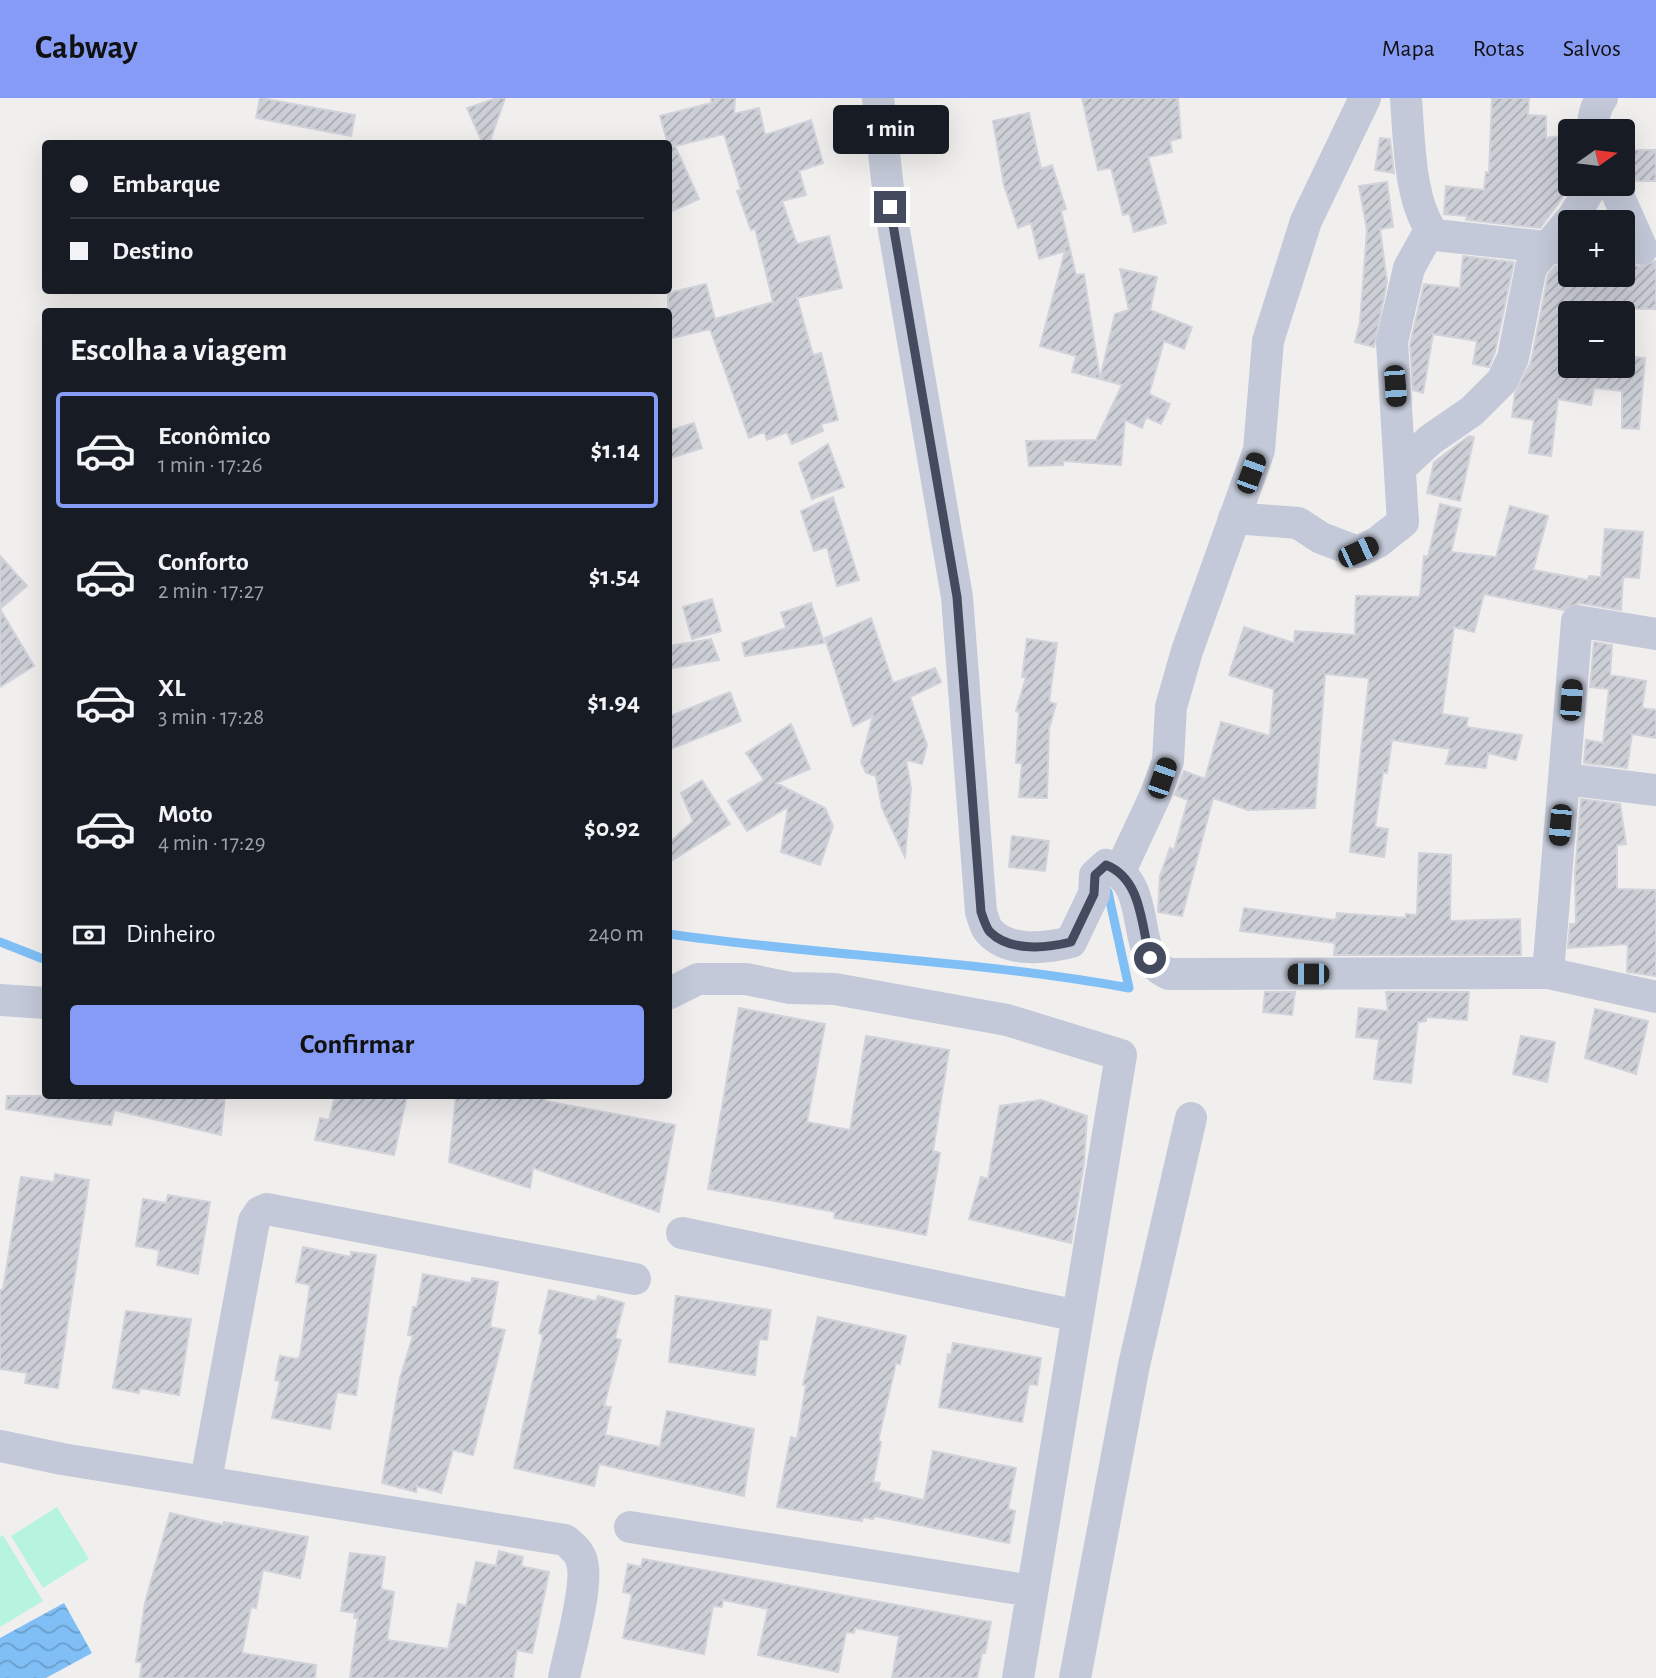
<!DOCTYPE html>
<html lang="pt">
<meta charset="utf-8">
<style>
:root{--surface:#171b24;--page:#242831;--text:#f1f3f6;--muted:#9ea1a6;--line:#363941;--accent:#869bf6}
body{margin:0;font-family:"Alegreya Sans",sans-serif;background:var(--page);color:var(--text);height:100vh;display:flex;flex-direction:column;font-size:26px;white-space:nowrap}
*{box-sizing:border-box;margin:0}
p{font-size:23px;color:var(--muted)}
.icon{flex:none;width:38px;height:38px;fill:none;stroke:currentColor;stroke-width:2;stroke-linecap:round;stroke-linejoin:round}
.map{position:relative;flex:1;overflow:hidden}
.sheet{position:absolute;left:42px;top:210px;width:630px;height:791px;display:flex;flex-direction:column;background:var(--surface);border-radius:7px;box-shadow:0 7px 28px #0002}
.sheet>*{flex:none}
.hud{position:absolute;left:42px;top:42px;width:630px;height:154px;border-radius:7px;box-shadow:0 7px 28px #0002;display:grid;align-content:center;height:154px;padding:0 28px;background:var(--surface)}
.needle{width:46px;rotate:76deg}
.controls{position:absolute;left:1558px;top:21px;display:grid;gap:14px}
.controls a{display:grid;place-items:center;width:77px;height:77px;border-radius:7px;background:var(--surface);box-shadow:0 7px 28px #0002;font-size:35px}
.end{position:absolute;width:32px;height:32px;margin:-16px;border:9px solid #444b5e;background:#fff;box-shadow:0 0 0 4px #fff}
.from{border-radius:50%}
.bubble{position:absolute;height:49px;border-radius:7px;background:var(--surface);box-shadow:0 7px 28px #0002;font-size:23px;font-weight:700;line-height:49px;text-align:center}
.car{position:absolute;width:21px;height:42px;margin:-21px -10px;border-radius:9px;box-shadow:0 0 5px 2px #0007;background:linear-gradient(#222 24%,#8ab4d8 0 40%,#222 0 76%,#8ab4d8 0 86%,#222 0)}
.hud b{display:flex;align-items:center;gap:24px;height:66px;font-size:26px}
.hud b+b{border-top:2px solid var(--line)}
.hud i{width:18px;height:18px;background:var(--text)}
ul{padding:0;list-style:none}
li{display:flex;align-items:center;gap:21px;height:116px;margin:0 14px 10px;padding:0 14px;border:4px solid transparent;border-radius:7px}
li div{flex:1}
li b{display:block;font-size:26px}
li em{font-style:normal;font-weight:700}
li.current{border-color:var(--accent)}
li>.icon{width:63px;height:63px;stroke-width:1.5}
h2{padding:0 28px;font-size:32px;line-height:84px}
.pay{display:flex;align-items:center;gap:18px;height:77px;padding:0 28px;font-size:26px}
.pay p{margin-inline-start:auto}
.action{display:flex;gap:14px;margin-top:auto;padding:14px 28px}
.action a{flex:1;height:80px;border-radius:7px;background:var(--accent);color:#111;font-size:28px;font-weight:700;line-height:80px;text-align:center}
header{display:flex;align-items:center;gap:42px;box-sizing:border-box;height:98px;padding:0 35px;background:var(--accent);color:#111}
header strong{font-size:33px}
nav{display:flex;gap:38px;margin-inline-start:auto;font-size:24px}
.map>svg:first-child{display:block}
</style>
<header>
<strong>Cabway</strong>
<nav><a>Mapa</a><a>Rotas</a><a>Salvos</a></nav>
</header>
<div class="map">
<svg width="1656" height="1580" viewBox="0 0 1656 1580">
<defs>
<pattern id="water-waves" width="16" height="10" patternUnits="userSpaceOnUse" patternTransform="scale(1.75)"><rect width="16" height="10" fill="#7fbff6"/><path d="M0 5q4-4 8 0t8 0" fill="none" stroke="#6a9dca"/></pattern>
<pattern id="building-hatch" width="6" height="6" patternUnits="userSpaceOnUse" patternTransform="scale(1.75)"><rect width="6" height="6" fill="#cdcfd7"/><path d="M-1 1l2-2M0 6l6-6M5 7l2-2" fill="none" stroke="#a8aab2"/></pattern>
</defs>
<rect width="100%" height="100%" fill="#f1efee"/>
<!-- grass -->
<path fill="#b7f4df" d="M57,1409L89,1461L43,1490L11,1438Z
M3,1437L43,1503L0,1529V1439Z"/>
<!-- water -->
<path fill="url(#water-waves)" d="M64,1505L92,1555L46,1580H0V1540Z"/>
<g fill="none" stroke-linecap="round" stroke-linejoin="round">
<!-- stream -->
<path stroke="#7fbff6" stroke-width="9" d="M668,836C822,858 976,862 1129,890L1108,794
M0,844L46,862"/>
</g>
<!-- building -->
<path fill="url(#building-hatch)" stroke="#d2d2db" stroke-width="2" d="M260,0L355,17L351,38L256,20Z
M497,0H505L489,46H483L467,10Z
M711,0H735L734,16L759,10L765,37L811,22L823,65L799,73L806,97L782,103L797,146L829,138L842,190L797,200L813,257L821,255L838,322L821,326L823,333L792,346L787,334L767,342L764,334L749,340L710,231L668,241V195L706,186L715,221L773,204L755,130L751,132L737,93L741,92L724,36L675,48L699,101L668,115V46L660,18L711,5Z
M1082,0H1178L1181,40L1170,43L1172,54L1148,59L1166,125L1134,134L1129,115L1123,117L1111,70L1098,72Z
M1492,0H1529L1528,17L1546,18V40L1570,37V89L1540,130L1466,122L1467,118L1444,116L1446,88L1484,92L1486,74L1489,75Z
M1029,15L1041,71L1052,67L1066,111L1061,113L1076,177L1084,176L1100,281L1072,274L1076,258L1040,248L1065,153L1039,161L1031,125L1018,130L1004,87L993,23Z
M1380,40L1390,41L1394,75L1375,72Z
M1631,52H1656V83H1632Z
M1387,84L1393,129L1380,131L1387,184L1374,249L1355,244L1360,224L1367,132L1359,88Z
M1622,152L1631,165L1639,169L1656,163V211H1570V268H1622V258L1645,260L1639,331L1622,330V293L1594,290L1591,307L1558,301L1551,358L1529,355L1534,322L1512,319L1515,295L1531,264L1548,177L1555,168H1570V177H1622Z
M1463,158L1514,164L1495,254L1489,269L1473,266L1477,243L1433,236L1423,295L1413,292L1410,246L1424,186L1460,190Z
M1120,171L1157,179L1150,212L1192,229L1184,251L1164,243L1149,296L1170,306L1161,326L1146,319L1142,330L1125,322L1121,367L1063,363V367L1029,368L1026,343L1096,342L1122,287L1100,281L1115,216L1129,212Z
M694,325L702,350L668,361V333Z
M1469,338L1474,339L1460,403L1427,395L1434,364Z
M828,346L844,389L812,401L799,365Z
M833,399L859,482L837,488L827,449L814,453L801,413Z
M1440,406L1461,411L1451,454L1496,459L1510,408L1548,418L1533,472L1588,482L1589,478L1601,479L1605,431L1643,434L1639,480L1623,479L1621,512L1579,505L1563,512L1484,496L1474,534L1454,529L1442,616L1468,620L1466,629L1522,637L1516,662L1488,655L1486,670L1446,666L1450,651L1392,642L1387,675L1383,674L1375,729L1388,731L1384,759L1350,754L1369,580L1325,576L1315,710L1248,712L1213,700L1182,818L1158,814L1160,778L1170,750L1174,752L1188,702L1175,697L1184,673L1205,681L1221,624L1270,638L1274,591L1229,577L1244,529L1294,545L1295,533L1355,537L1356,498L1420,499L1424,458L1428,459Z
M0,458L27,488L0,511L34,568L0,589Z
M712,501L721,533L692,541L683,509Z
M811,505L824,545L745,558L742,545L786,530L781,515Z
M871,520L893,585L935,570L941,584L910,599L927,647L922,666L906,662L911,690L905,759L882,710L876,678L866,675L861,664L873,618L853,628L825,540Z
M711,541L719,562L668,571V548Z
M1027,541L1057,545L1049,604L1056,606L1049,631L1047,700L1019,699L1022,665H1016L1019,614L1016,613L1026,579H1022Z
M1594,544L1612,547L1610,579V577L1646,583L1642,610L1656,612V640L1632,636L1627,670L1584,665L1586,642L1603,645L1609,591L1590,589Z
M730,594L741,623L668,652V619Z
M791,626L810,671L776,685L825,710L833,728L820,767L781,754L788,709L747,733L728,703L764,682L746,655Z
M702,682L730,726L668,765V746L693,723L681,695Z
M1581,701L1620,706L1626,746L1617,747V791L1656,792V878L1627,874L1628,846L1568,850L1570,826H1576L1575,776Z
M1012,738L1049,743L1045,773L1009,769Z
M1419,755L1451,757L1450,823L1520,821L1521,857H1334L1335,845L1240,833L1244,810L1336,822L1337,815L1406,820V816L1417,817Z
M1265,894H1295L1292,917L1263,914Z
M1386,894H1469L1467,922L1426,919V923L1418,924L1411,985L1374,981L1379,941L1356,939L1359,910L1388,913Z
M739,910L825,926L807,1024L850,1032L866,938L949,952L933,1053L940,1055L926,1137L834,1120L835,1114L708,1091Z
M1595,911L1648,923L1636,976L1585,960Z
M1521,938L1555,944L1547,984L1513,976Z
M7,998H225L221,1037L114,1012L111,1027L6,1011Z
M335,998H407L394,1057L315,1042L320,1020L329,1022Z
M456,998H546L545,1003L675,1027L659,1114L533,1070L530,1090L449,1064Z
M1041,1002L1087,1018L1084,1065L1071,1145L969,1121L981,1079L988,1081L1000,1008Z
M55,1076L89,1082L58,1290L25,1285L27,1275L0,1271V1192H3L21,1079L54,1084Z
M168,1097L210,1104L198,1176L157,1167L159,1152L136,1148L143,1101L166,1105Z
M303,1149L351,1159V1154L376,1157L356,1297L337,1294L330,1331L272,1320L280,1283L275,1282L280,1258L297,1261L300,1258L310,1187L296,1184Z
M423,1176L471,1185L472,1180L498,1184L490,1229L505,1232L473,1357L453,1352L441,1395L417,1388L416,1394L382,1385L400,1280L413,1238L408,1237L413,1209H417Z
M549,1192L596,1203L598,1198L624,1205L615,1240L621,1242L604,1308L611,1309L605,1337L660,1349L667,1313L754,1331L744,1398L599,1366L594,1388L514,1370L543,1237L539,1235Z
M676,1198L771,1212L767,1242L759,1241L755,1277L669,1264Z
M126,1213L191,1221L179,1297L140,1290L139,1295L113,1290Z
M818,1219L906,1238L900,1266L896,1265L878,1343L881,1344L873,1384L880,1385L878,1392L924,1402L933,1353L1016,1370L1008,1411L1015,1413L1009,1445L874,1418L873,1421L863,1419L862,1423L777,1409L791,1339L797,1341L806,1287H803Z
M953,1245L1041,1260L1037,1287L1029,1286L1022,1324L939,1309L948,1256L951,1257Z
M170,1415L223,1427L224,1424L308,1439L300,1480L263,1472L256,1510L251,1509L242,1555L316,1567L315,1580H140L142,1564H136L145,1505Z
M499,1453L523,1459L521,1468L549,1474L532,1555L517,1552L513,1580H350L358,1520H354L355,1515L341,1513L350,1455L385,1459L381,1491L394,1494L387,1542L448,1551L458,1506L466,1508L476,1464L496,1468Z
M643,1461L991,1524L985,1555H982L977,1580H892L899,1538L855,1530L854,1535L846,1534L838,1574L758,1557L768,1511L723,1502L722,1509L713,1508L704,1556L623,1540L632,1496L623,1494L628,1466L641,1469Z"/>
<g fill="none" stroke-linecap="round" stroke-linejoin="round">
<!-- street -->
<path stroke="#c3c9d8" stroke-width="32" d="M878,0L890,109L957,499L981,814C983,819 985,830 990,834C1009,855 1047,850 1071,844L1094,796L1095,777L1106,767C1157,787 1126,859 1169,876L1548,875L1656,899
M1406,0C1409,39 1409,108 1435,137L1565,151
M1594,33C1592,22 1595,9 1602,0
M1613,86L1642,151
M1400,370L1430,342L1472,313L1502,283L1513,260L1531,169L1573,119L1593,86
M1234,420L1298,425L1321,440L1358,454L1378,444L1403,424L1392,244L1409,170L1430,132
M1565,681L1656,692
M1120,773L1156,696L1168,663L1171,609L1187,553L1259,352L1268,243L1306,123L1365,0
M1548,875L1577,523L1656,536
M668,896L698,881H746L790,890L835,891L1007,922L1121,957L1018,1580
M0,902L46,905
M682,1135L1078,1218
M0,1348L62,1361L565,1442C572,1448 580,1454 582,1464C589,1487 569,1554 564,1580
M206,1382L254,1123L260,1114L267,1111L635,1181
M630,1429L1032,1493
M1075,1580L1134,1267L1191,1020"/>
</g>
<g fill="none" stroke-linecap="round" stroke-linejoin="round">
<!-- route -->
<path stroke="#444b5e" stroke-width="9" d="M890,109L957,499L981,814C983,819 986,830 990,834C1010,854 1047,850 1071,844L1094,796L1095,777L1106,767C1142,781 1141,827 1150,860"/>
</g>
</svg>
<div class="controls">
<a><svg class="needle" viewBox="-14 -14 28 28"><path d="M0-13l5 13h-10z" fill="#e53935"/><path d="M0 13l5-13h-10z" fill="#9ea1a6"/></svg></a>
<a>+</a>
<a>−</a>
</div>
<i class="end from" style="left:1150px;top:860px"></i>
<i class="end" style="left:890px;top:109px"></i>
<div class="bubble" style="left:833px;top:7px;width:116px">1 min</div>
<i class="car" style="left:1395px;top:288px;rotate:176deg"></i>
<i class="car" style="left:1251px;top:375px;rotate:20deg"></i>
<i class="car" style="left:1358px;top:454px;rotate:65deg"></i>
<i class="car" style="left:1571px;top:602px;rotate:4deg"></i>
<i class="car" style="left:1162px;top:680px;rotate:19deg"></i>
<i class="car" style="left:1560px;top:727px;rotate:185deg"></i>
<i class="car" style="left:1308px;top:876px;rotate:270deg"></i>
<div class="hud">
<b><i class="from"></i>Embarque</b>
<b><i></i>Destino</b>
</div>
<section class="sheet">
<h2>Escolha a viagem</h2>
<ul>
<li class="current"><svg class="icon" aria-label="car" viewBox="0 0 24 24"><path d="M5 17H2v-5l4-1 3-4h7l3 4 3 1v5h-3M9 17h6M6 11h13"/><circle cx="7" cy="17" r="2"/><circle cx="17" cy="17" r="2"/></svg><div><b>Econômico</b><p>1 min · 17:26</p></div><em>$1.14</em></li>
<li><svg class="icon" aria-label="car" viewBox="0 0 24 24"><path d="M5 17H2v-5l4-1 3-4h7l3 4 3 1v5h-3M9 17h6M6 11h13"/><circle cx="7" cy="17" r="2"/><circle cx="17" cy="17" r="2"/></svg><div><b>Conforto</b><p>2 min · 17:27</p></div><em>$1.54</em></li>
<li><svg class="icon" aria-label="car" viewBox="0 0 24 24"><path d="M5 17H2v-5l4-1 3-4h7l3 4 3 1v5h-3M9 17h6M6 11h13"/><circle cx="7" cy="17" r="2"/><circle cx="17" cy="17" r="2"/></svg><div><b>XL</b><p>3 min · 17:28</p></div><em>$1.94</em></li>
<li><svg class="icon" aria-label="car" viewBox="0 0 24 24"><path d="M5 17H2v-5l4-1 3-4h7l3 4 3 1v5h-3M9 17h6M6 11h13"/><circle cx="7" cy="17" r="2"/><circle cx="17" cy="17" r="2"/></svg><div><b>Moto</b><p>4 min · 17:29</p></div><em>$0.92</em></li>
</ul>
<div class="pay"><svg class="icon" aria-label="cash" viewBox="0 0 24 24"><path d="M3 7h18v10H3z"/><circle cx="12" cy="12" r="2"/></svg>Dinheiro<p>240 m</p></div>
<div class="action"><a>Confirmar</a></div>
</section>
</div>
